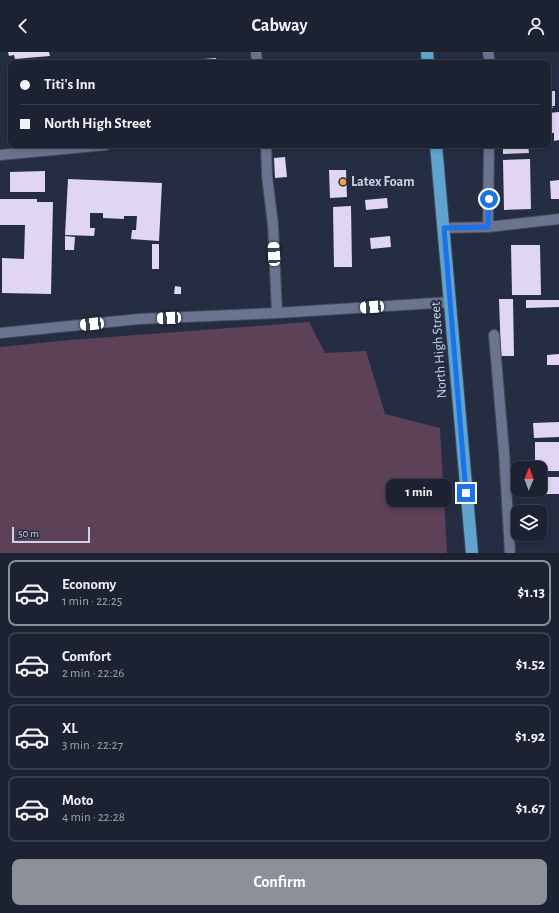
<!DOCTYPE html>
<meta charset="utf-8">
<style>
:root{--surface:#1c2232;--page:#252a3a;--text:#f1f3f6;--muted:#a0a4ac;--line:#3a3f4d;--accent:#8c9099}
body{margin:0;font-family:"Alegreya Sans",sans-serif;background:var(--page);color:var(--text);height:100vh;display:flex;flex-direction:column;font-size:15px;white-space:nowrap}
*{box-sizing:border-box;margin:0}
p{font-size:13px;color:var(--muted)}
.icon{flex:none;width:22px;height:22px;fill:none;stroke:currentColor;stroke-width:2;stroke-linecap:round;stroke-linejoin:round}
.map{position:relative;height:501px;overflow:hidden}
.drawer{display:flex;flex-direction:column;background:var(--surface);flex:1}
.drawer>*{flex:none}
.banner{position:absolute;left:8px;top:8px;width:543px;height:88px;border-radius:8px;box-shadow:0 2px 6px #0003,0 0 0 1px var(--line);display:grid;align-content:center;height:88px;padding:0 12px;background:var(--surface)}
.needle{width:26px;rotate:1deg}
.fabs{position:absolute;left:511px;top:409px;display:grid;gap:8px}
.fabs a{display:grid;place-items:center;width:36px;height:36px;border-radius:8px;background:var(--surface);box-shadow:0 2px 6px #0003,0 0 0 1px var(--line);font-size:20px}
.scale{position:absolute;left:12px;bottom:10px;width:78px;box-sizing:border-box;padding-left:4px;border:2px solid #cdd3e1;border-top:0;font-size:11px;line-height:14px;white-space:nowrap;color:#cdd3e1;-webkit-text-stroke:3px #252d43;paint-order:stroke}
.end{position:absolute;width:18px;height:18px;margin:-9px;border:5px solid #1a73e8;background:#fff;box-shadow:0 0 0 2px #fff}
.from{border-radius:50%}
.bubble{position:absolute;height:28px;border-radius:8px;background:var(--surface);box-shadow:0 2px 6px #0003,0 0 0 1px var(--line);font-size:13px;font-weight:700;line-height:28px;text-align:center}
.car{position:absolute;width:12px;height:24px;margin:-12px -6px;border-radius:5px;box-shadow:0 0 3px 1px #0007;background:linear-gradient(#fff 24%,#345 0 40%,#fff 0 76%,#345 0 86%,#fff 0)}
.banner b{display:flex;align-items:center;gap:14px;height:38px;font-size:15px}
.banner b+b{border-top:1px solid var(--line)}
.banner i{width:10px;height:10px;background:var(--text)}
ul{padding:7px 0 0;list-style:none}
li{display:flex;align-items:center;gap:12px;height:66px;margin:0 8px 6px;padding:0 4px;border:2px solid var(--line);border-radius:8px}
li div{flex:1}
li b{display:block;font-size:15px}
li em{font-style:normal;font-weight:700}
li.selected{border-color:var(--accent)}
li>.icon{width:36px;height:36px;stroke-width:1.5}
.button{display:flex;gap:8px;margin-top:auto;padding:8px 12px}
.button a{flex:1;height:46px;border-radius:8px;background:var(--accent);color:#fff;font-size:16px;font-weight:700;line-height:46px;text-align:center}
header{display:flex;justify-content:space-between;align-items:center;height:52px;padding:0 12px;background:var(--surface);font-size:18px;font-weight:700}
.map>svg:first-child{display:block}
</style>
<header><svg class="icon" aria-label="back" viewBox="0 0 24 24"><path d="M15 5l-7 7 7 7"/></svg>Cabway<svg class="icon" aria-label="person" viewBox="0 0 24 24"><circle cx="12" cy="8" r="4"/><path d="M4 21q1-7 8-7t8 7"/></svg></header>
<div class="map">
<svg width="559" height="501" viewBox="0 0 559 501">
<rect width="100%" height="100%" fill="#252d43"/>
<!-- green -->
<path fill="#5c4157" d="M309,270L325,301L366,299L385,362L440,376L447,501H0V295L70,288Z"/>
<!-- building -->
<path fill="#e0d6f4" d="M8,0H49L50,4L15,7L14,3L9,4Z
M216,6L217,11H193L204,9V7Z
M548,39H555V54H552L553,56H548Z
M559,60V88L554,89V81H549L548,61Z
M503,93H528L529,101L503,102Z
M285,105L287,125L275,126L274,106Z
M530,107L531,157L504,158L503,108Z
M329,118H346L347,145L330,146Z
M45,119V140H10V120Z
M68,127L162,131L159,189L131,187L132,178H136L137,164H124V167L103,166V161H90V176H95L94,184L65,183Z
M559,128V147H551L550,129Z
M387,146L388,156L366,158L365,148Z
M0,147H37V150H53L51,242L2,241V206L24,207L25,173H0Z
M351,154L352,215H334L333,155Z
M65,184L75,185L74,198H65Z
M390,184L391,195L371,197L370,186Z
M152,192H159V217H152Z
M511,193H540L541,243H512Z
M175,234L181,235V242H174Z
M499,247H513L514,304H501Z
M526,248H559V255L526,256Z
M559,302V313H547V303Z
M559,370V385L534,386L533,371Z
M535,390H559V419H540V416H535Z
M540,425H559V442H537V438H540Z"/>
<g fill="none" stroke-linecap="round" stroke-linejoin="round">
<!-- minor casing -->
<g stroke="#434a5d" stroke-width="12">
<path id="minor" d="M256,0L257,11
M488,0L490,11
M266,93L267,124L273,173L277,261
M0,103L106,93
M488,175L489,93
M444,176L488,175L559,167
M0,281L139,267L277,261L451,250
M494,283L504,400L510,501"/>
</g>
<!-- highway casing -->
<g stroke="#434a5d" stroke-width="14">
<path id="highway" d="M427,0L428,11
M436,93L472,501"/>
</g>
<!-- minor -->
<use href="#minor" stroke="#6b748f" stroke-width="10"/>
<!-- highway -->
<use href="#highway" stroke="#60a4ce" stroke-width="12"/>
</g>
<g fill="none" stroke-linecap="round" stroke-linejoin="round">
<!-- route -->
<path stroke="#1a73e8" stroke-width="5" d="M466,441L444,176L488,175L489,147"/>
</g>
<!-- markers -->
<circle fill="#f2a540" stroke="#252d43" stroke-width="1.5" cx="343" cy="130" r="4"/>
<g text-anchor="middle" dominant-baseline="central" stroke-width="4" stroke-linejoin="round" paint-order="stroke">
<!-- poi labels -->
<g font-size="14" font-weight="bold" fill="#cdd3e1" stroke="#252d43" text-anchor="start">
<text x="351" y="130">Latex Foam</text>
</g>
<!-- street labels -->
<g font-size="14" fill="#cdd3e1" stroke="#252d43">
<text transform="translate(439 298) rotate(-94)">North High Street</text>
</g>
</g>
</svg>
<div class="fabs">
<a><svg class="needle" viewBox="-14 -14 28 28"><path d="M0-13l5 13h-10z" fill="#e53935"/><path d="M0 13l5-13h-10z" fill="#a0a4ac"/></svg></a>
<a><svg class="icon" aria-label="layers" viewBox="0 0 24 24"><path d="M12 4l9 5-9 5-9-5zM3 14l9 5 9-5"/></svg></a>
</div>
<div class="scale">50 m</div>
<i class="end from" style="left:489px;top:147px"></i>
<i class="end" style="left:466px;top:441px"></i>
<div class="bubble" style="left:386px;top:427px;width:66px">1 min</div>
<i class="car" style="left:274px;top:202px;rotate:357deg"></i>
<i class="car" style="left:372px;top:255px;rotate:266deg"></i>
<i class="car" style="left:169px;top:266px;rotate:267deg"></i>
<i class="car" style="left:92px;top:272px;rotate:264deg"></i>
<div class="banner">
<b><i class="from"></i>Titi's Inn</b>
<b><i></i>North High Street</b>
</div>
</div>
<section class="drawer">
<ul>
<li class="selected"><svg class="icon" aria-label="car" viewBox="0 0 24 24"><path d="M5 17H2v-5l4-1 3-4h7l3 4 3 1v5h-3M9 17h6M6 11h13"/><circle cx="7" cy="17" r="2"/><circle cx="17" cy="17" r="2"/></svg><div><b>Economy</b><p>1 min · 22:25</p></div><em>$1.13</em></li>
<li><svg class="icon" aria-label="car" viewBox="0 0 24 24"><path d="M5 17H2v-5l4-1 3-4h7l3 4 3 1v5h-3M9 17h6M6 11h13"/><circle cx="7" cy="17" r="2"/><circle cx="17" cy="17" r="2"/></svg><div><b>Comfort</b><p>2 min · 22:26</p></div><em>$1.52</em></li>
<li><svg class="icon" aria-label="car" viewBox="0 0 24 24"><path d="M5 17H2v-5l4-1 3-4h7l3 4 3 1v5h-3M9 17h6M6 11h13"/><circle cx="7" cy="17" r="2"/><circle cx="17" cy="17" r="2"/></svg><div><b>XL</b><p>3 min · 22:27</p></div><em>$1.92</em></li>
<li><svg class="icon" aria-label="car" viewBox="0 0 24 24"><path d="M5 17H2v-5l4-1 3-4h7l3 4 3 1v5h-3M9 17h6M6 11h13"/><circle cx="7" cy="17" r="2"/><circle cx="17" cy="17" r="2"/></svg><div><b>Moto</b><p>4 min · 22:28</p></div><em>$1.67</em></li>
</ul>
<div class="button"><a>Confirm</a></div>
</section>
